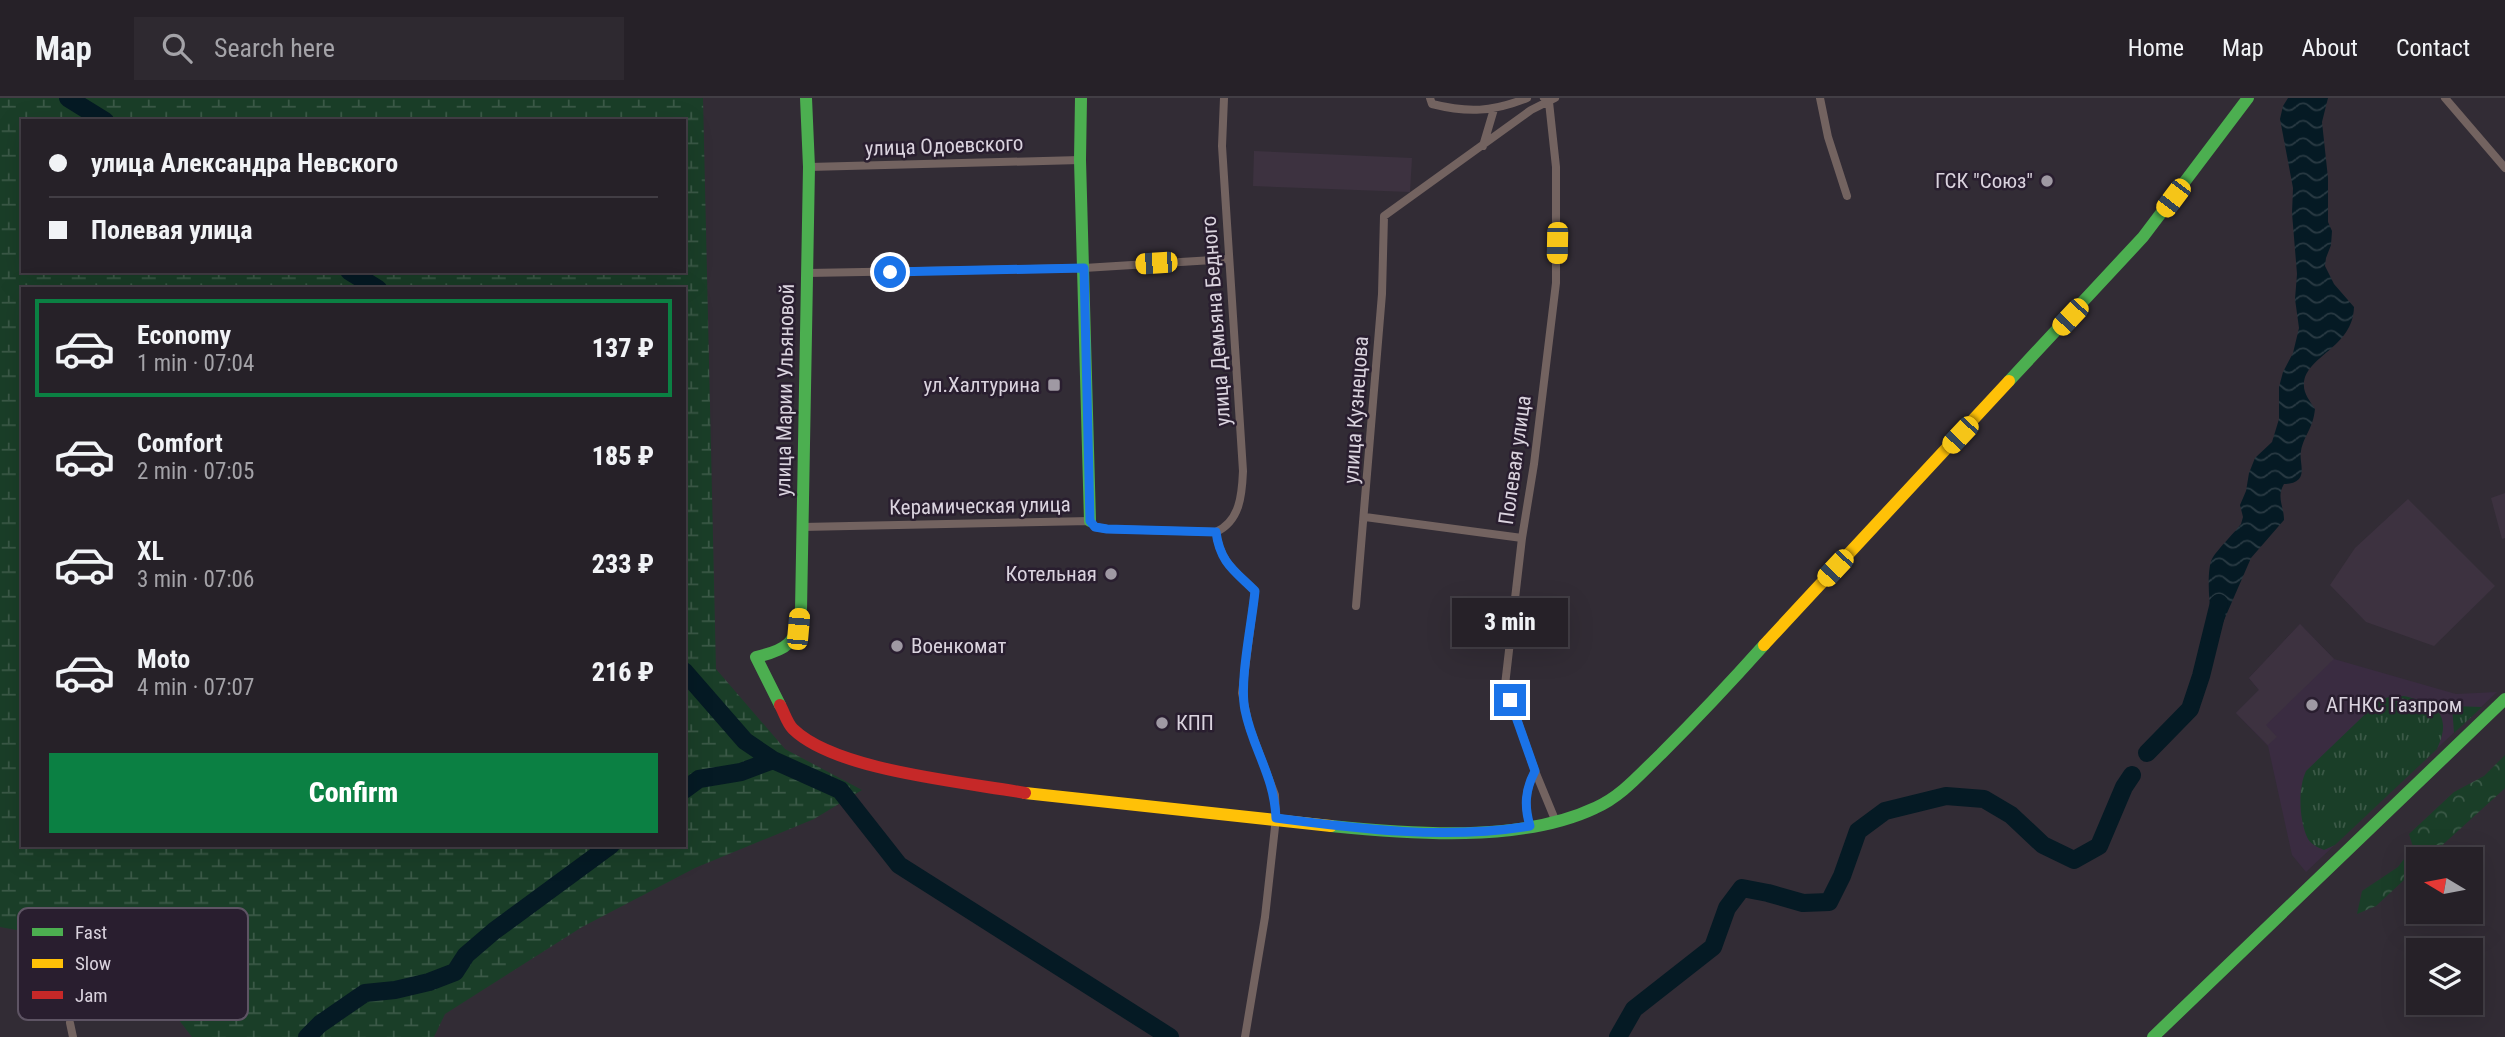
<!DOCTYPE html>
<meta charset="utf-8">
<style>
:root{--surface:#262128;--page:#2e2930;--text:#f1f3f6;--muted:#a4a3a8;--line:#423e45;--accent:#0b8043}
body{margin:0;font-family:"Roboto Condensed",sans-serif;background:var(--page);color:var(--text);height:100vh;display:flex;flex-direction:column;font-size:26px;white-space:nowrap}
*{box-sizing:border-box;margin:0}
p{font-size:23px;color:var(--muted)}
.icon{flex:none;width:38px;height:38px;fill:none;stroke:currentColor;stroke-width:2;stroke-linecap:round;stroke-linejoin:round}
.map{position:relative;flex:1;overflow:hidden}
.details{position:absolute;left:21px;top:189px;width:665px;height:560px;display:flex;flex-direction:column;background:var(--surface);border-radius:0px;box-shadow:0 7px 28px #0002,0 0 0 2px var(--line)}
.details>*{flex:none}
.top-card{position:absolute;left:21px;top:21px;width:665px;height:154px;border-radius:0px;box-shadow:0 7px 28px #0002,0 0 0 2px var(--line);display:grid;align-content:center;height:154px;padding:0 28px;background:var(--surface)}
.needle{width:46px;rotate:280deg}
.tools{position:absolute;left:2406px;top:749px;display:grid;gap:14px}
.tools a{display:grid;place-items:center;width:77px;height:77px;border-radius:0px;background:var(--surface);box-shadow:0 7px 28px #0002,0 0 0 2px var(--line);font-size:35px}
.end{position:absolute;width:32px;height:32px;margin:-16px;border:9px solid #1a73e8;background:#fff;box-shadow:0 0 0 4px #fff}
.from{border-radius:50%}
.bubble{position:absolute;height:49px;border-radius:0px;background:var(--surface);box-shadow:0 7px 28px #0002,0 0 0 2px var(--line);font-size:23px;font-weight:800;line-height:49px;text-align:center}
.car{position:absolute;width:21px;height:42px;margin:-21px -10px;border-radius:9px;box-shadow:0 0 5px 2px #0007;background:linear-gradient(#f5c518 24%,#345 0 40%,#f5c518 0 76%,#345 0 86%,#f5c518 0)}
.top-card b{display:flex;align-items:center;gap:24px;height:66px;font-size:26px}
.top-card b+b{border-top:2px solid var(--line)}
.top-card i{width:18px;height:18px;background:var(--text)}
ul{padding:12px 0 0;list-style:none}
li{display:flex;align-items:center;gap:21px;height:98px;margin:0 14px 10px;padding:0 14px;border:4px solid transparent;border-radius:0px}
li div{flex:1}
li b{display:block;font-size:26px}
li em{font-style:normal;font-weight:800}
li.active{border-color:var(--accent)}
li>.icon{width:63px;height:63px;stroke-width:1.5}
.primary-button{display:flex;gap:14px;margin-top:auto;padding:14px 28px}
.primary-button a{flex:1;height:80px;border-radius:0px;background:var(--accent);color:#fff;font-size:28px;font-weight:800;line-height:80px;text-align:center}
header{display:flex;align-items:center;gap:42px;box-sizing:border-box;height:98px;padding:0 35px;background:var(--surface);border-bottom:2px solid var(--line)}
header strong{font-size:33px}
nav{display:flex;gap:38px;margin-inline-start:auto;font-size:24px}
.search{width:490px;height:63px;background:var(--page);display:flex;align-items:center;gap:18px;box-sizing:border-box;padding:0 24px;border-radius:0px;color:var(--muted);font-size:26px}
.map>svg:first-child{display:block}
</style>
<header>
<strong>Map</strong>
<div class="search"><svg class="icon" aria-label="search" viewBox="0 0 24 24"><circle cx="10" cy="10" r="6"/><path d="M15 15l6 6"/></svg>Search here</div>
<nav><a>Home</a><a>Map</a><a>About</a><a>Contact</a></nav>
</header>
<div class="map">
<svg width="2505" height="939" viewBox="0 0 2505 939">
<defs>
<pattern id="grass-tufts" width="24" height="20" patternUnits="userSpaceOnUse" patternTransform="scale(1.75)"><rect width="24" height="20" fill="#1a3e28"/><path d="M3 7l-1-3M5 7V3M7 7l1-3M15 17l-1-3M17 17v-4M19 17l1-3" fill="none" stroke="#3b5947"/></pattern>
<pattern id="forest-crowns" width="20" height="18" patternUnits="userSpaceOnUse" patternTransform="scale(1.75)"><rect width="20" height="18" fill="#1a3e28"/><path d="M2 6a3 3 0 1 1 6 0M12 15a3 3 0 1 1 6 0" fill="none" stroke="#3b5947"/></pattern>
<pattern id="wetland-marsh" width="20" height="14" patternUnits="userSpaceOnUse" patternTransform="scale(1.75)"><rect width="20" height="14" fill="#1a3e28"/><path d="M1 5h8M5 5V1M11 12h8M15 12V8" fill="none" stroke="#3b5947"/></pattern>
<pattern id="water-waves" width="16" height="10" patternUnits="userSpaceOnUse" patternTransform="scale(1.75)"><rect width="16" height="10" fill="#051a24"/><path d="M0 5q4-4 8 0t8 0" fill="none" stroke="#293a43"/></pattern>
</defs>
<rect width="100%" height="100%" fill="#322c35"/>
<!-- built -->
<path fill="#3a2c41" d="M2300,526L2334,561L2456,596L2497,594L2306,774L2292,757L2268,648L2236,615L2259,592L2249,580Z"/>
<!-- industrial -->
<path fill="#3d3240" d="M1254,53L1412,60L1410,94L1253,88Z
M2505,395V440L2502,441L2491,400Z
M2408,401L2495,488L2434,548L2366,524L2330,487L2355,450Z
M2300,526L2334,561L2266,627L2277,639L2268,647L2236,615L2259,592L2249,580Z"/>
<!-- grass -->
<path fill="url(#grass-tufts)" d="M2404,598C2436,606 2453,616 2437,651L2335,747L2324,752C2317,749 2310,746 2307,739C2299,721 2298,690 2306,673L2380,602L2389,599Z
M2452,608L2482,609L2454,635Z"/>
<!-- forest -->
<path fill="url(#forest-crowns)" d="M2505,657V690L2503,692L2427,761H2418V769L2376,808L2357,816L2362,793L2398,769L2413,749L2409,736L2454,694L2484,678Z"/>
<!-- wetland -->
<path fill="url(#wetland-marsh)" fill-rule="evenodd" d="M0,0H703L716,571L785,651L862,692L814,721L695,770L582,829L445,916L434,939H192L125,852L0,829ZM23,23H684V173H23ZM23,191H684V747H23Z"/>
<!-- water -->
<path fill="url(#water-waves)" d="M2288,0H2328L2322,24L2328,80V124L2332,133L2331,147L2326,160L2325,168L2334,186L2354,209C2353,250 2305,258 2304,286C2303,295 2310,303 2315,311C2313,331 2304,337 2301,353C2299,362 2305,374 2299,381C2295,385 2290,386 2284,386C2276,399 2284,408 2284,422L2251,460L2221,529H2215C2209,519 2206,472 2212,461C2216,453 2234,435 2241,426L2243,419L2240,407L2246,393L2249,375L2255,360L2272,344L2279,321V289L2283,274L2293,255L2299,230L2295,201L2297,176L2292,115L2293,90L2280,21L2283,8Z"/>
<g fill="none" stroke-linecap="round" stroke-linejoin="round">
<!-- river -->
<path stroke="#051a24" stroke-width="18" d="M68,0L105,23
M349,173L378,191
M684,573L745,643L773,662L840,692L899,767L1170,939
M2147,655L2190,611L2201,578L2219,505
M684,692L699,681L741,674L773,662
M307,939L320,926L365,895L395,892L429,884L455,874L466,857L494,833L611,747
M1618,939L1634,911L1713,849L1727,810L1742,790L1768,795L1803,805L1829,804L1842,778L1858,733L1885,713L1946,698L1984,701L2011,717L2043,747L2074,762L2099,748L2124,689L2132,677"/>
<!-- street -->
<path stroke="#736360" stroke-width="8" d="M1430,0L1432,6C1468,15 1492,14 1527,0
M1544,0L1549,4L1556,69V185L1534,366L1522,440L1505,587L1535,673L1556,724
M1820,0L1828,39L1847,98
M2445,0L2505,70
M1483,48L1494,11
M809,69L1080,62
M807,175L1084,170L1229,161
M1365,419L1522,440
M802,429L1090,423L1095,429L1107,431L1216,434C1220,464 1235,473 1255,493L1242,595L1249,628L1275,697L1276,720L1265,819L1245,939
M1216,434C1240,423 1242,397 1243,373L1222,48L1224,0
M1356,508L1382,196L1384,118L1531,12L1555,0
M1530,728C1524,708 1525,692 1535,673
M70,925L73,939"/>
<!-- fast -->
<path stroke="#4caf50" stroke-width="12" d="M1081,0L1080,62L1090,423
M2009,283L2143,139L2248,0
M780,607L756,559C787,552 797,545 801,512L809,69L806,0
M1331,728C1411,736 1521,745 1595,710C1621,699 1641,675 1661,656C1696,621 1730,585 1764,547
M2153,939L2505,601"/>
<!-- slow -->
<path stroke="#ffc107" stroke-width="12" d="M1764,547L2009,283
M1025,695L1331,728"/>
<!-- jam -->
<path stroke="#c62828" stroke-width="12" d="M780,607C784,614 787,625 793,631C836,673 965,684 1025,695"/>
</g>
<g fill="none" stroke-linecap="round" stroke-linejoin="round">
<!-- route -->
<path stroke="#1a73e8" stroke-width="9" d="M890,174L1084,170L1090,423L1095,429L1107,431L1216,434C1220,465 1235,473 1255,493C1252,525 1239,583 1245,612C1253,652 1274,677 1276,720C1359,731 1446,742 1530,728C1524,708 1525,692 1535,673L1510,602"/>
</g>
<!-- markers -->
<g fill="#9f99a3" stroke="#291e2f" stroke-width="2.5">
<circle cx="2047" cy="83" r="7"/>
<rect x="1047" y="280" width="14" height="14" rx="3.5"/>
<circle cx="1111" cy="476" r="7"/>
<circle cx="897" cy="548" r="7"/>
<circle cx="2312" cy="607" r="7"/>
<circle cx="1162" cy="625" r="7"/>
</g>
<g text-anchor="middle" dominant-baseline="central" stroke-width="5" stroke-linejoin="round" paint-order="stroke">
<!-- street labels -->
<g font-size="21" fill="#dad3de" stroke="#291e2f">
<text transform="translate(944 48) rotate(-2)">улица Одоевского</text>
<text transform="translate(1216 223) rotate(-94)">улица Демьяна Бедного</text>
<text transform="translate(785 292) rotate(-89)">улица Марии Ульяновой</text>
<text transform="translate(1356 312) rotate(-86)">улица Кузнецова</text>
<text transform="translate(1515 362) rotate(-82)">Полевая улица</text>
<text transform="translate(980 408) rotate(-1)">Керамическая улица</text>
</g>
<!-- poi labels -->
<g font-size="21" fill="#dad3de" stroke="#291e2f" text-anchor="end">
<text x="2033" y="83">ГСК "Союз"</text>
<text x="1040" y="287">ул.Халтурина</text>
<text x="1097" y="476">Котельная</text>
<text x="911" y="548" text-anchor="start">Военкомат</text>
<text x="2326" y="607" text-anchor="start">АГНКС Газпром</text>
<text x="1176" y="625" text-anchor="start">КПП</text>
</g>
</g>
<!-- legend -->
<rect x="18" y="810" width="230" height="112" rx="10" fill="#291e2f" stroke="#5e5464" stroke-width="2"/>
<rect x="32" y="830" width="31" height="8" fill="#4caf50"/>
<rect x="32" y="861" width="31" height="9" fill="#ffc107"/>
<rect x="32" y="893" width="31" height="8" fill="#c62828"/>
<g font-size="19" fill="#dad3de">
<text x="75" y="841">Fast</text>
<text x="75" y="872">Slow</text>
<text x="75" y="904">Jam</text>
</g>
</svg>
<div class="tools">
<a><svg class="needle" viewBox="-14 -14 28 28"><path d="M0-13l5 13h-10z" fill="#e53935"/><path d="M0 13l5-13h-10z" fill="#a4a3a8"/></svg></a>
<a><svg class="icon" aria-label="layers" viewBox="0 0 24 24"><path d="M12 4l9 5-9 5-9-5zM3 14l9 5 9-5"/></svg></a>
</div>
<i class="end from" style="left:890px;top:174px"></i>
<i class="end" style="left:1510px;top:602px"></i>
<div class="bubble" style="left:1452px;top:500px;width:116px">3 min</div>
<i class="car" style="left:2173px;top:100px;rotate:217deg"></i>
<i class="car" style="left:1557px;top:145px;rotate:181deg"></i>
<i class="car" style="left:1156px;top:165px;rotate:266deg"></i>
<i class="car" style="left:2070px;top:219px;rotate:223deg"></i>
<i class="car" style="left:1960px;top:337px;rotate:223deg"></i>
<i class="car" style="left:1835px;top:470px;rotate:223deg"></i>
<i class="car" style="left:798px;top:531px;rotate:5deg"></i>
<div class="top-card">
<b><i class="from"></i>улица Александра Невского</b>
<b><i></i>Полевая улица</b>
</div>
<section class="details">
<ul>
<li class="active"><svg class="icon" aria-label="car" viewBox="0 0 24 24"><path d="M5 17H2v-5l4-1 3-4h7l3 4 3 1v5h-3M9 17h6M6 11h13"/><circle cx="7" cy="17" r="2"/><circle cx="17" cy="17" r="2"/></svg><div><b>Economy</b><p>1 min · 07:04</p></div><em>137 ₽</em></li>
<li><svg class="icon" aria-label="car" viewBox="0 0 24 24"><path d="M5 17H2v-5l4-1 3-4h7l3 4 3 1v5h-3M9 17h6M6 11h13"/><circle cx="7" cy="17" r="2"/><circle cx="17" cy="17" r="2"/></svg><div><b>Comfort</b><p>2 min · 07:05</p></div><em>185 ₽</em></li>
<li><svg class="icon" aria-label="car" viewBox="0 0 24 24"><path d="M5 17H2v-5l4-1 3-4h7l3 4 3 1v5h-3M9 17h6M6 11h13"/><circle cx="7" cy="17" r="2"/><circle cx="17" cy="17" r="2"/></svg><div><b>XL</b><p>3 min · 07:06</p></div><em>233 ₽</em></li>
<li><svg class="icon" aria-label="car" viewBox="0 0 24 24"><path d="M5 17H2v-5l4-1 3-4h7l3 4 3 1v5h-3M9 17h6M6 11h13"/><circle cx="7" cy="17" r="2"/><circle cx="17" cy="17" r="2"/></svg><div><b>Moto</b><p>4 min · 07:07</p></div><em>216 ₽</em></li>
</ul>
<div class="primary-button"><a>Confirm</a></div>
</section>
</div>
